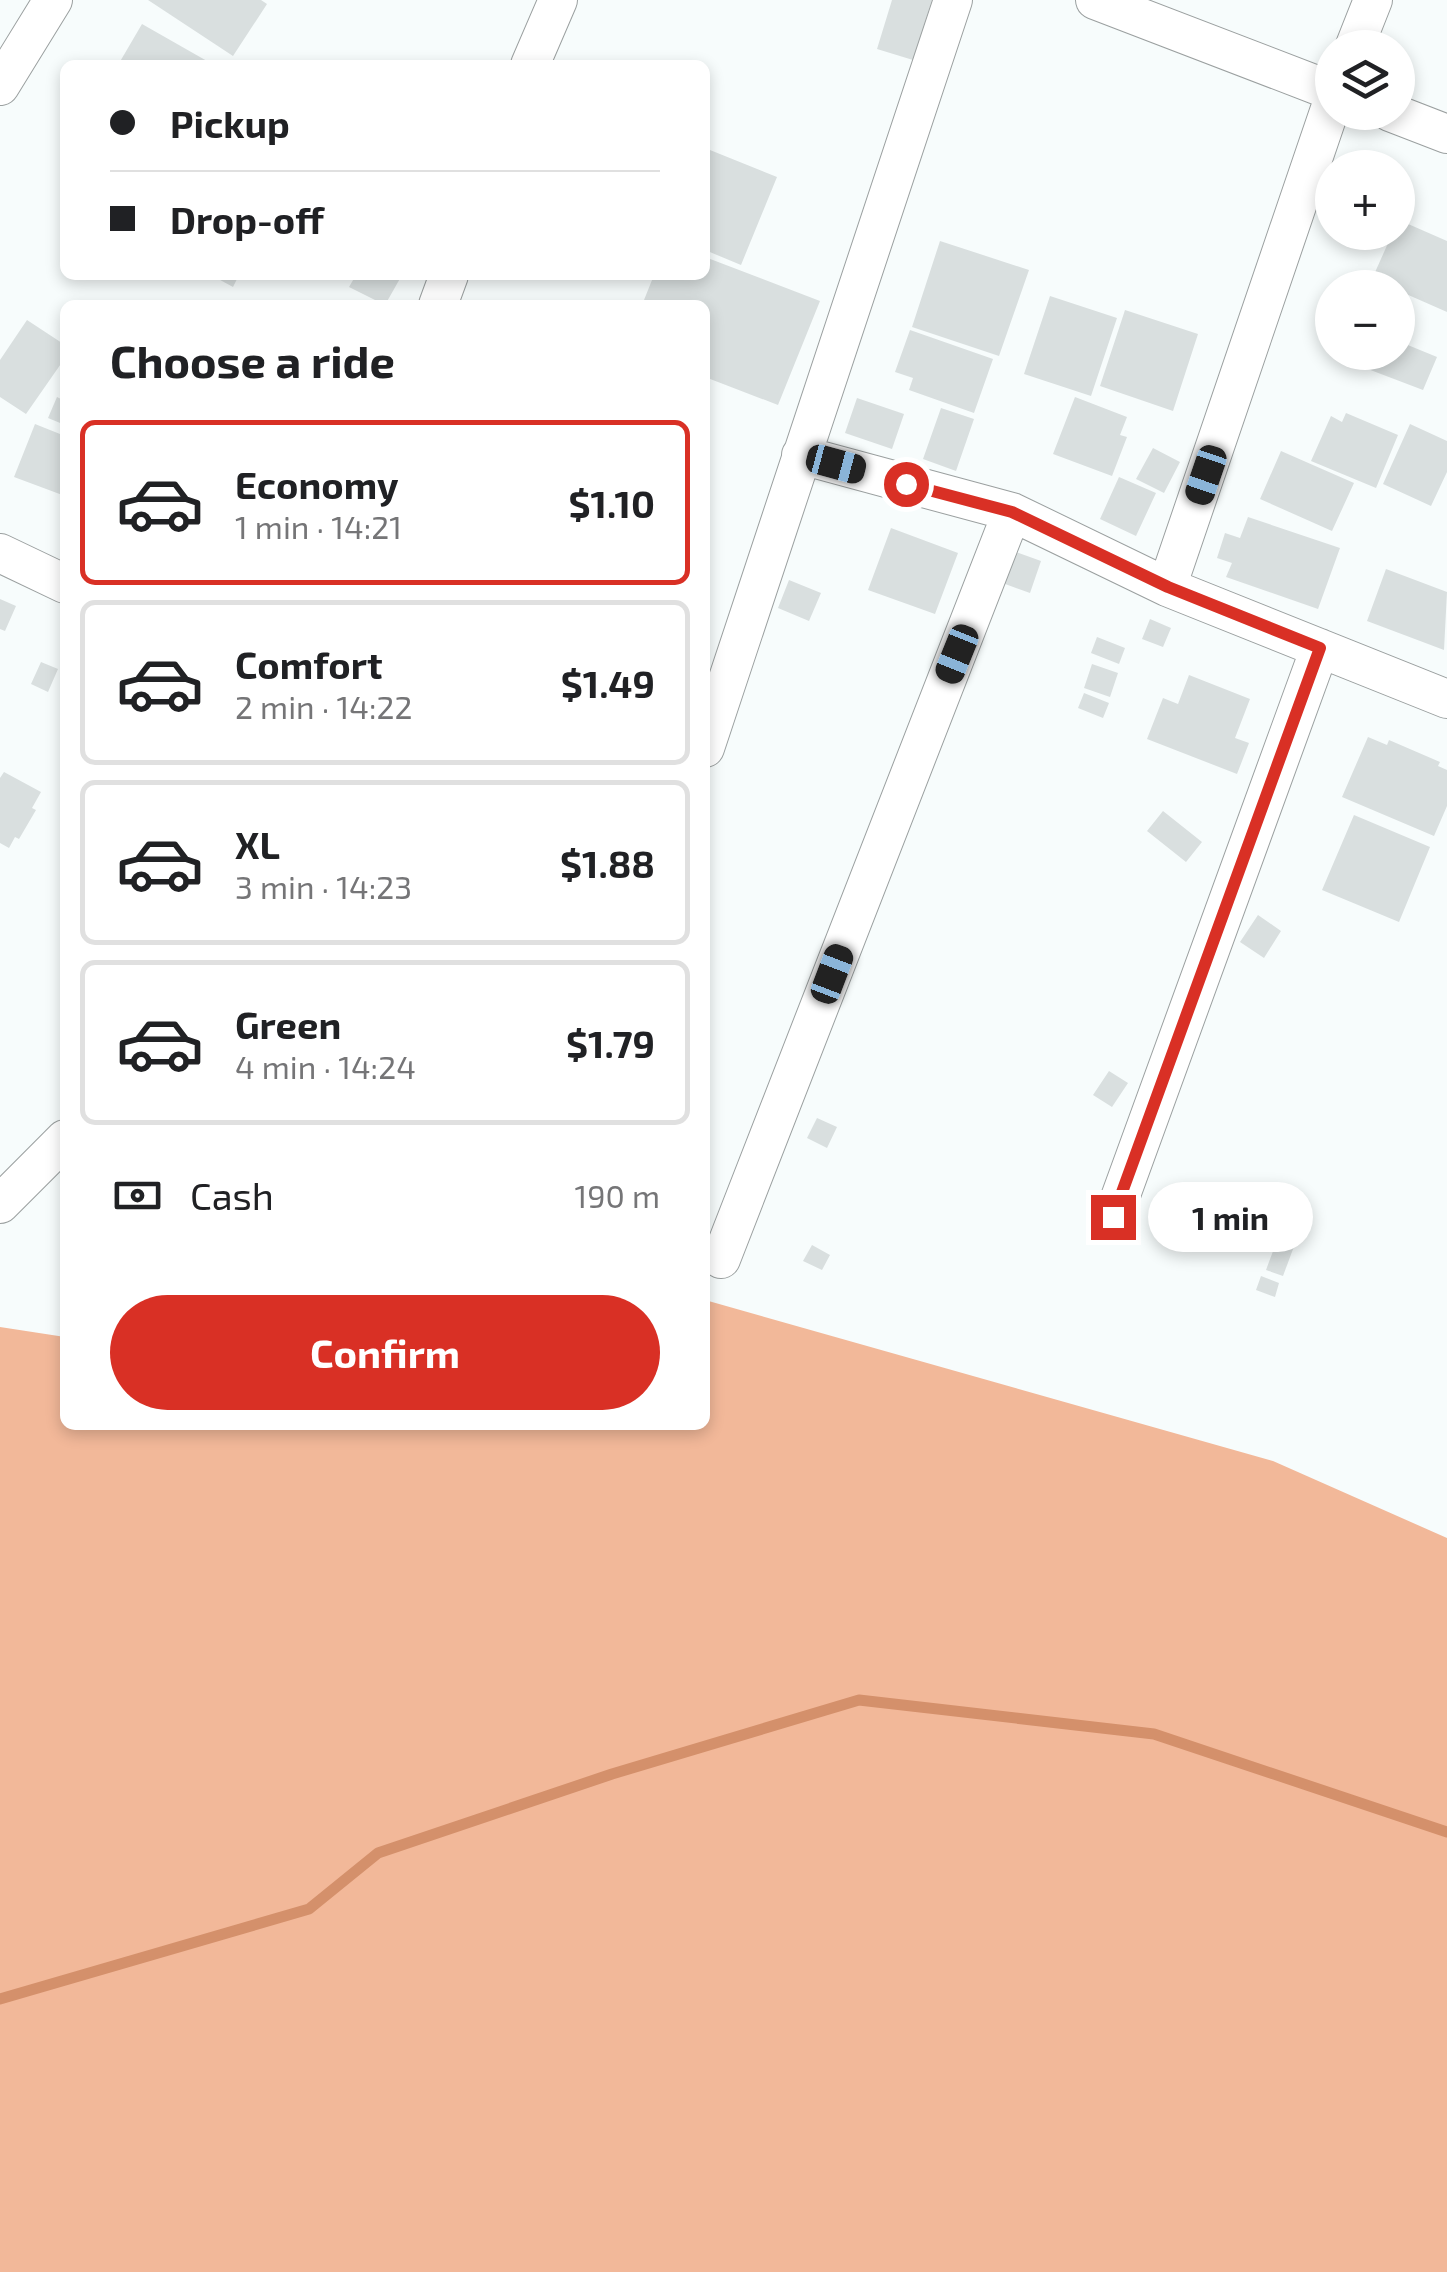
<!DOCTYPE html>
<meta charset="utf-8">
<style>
:root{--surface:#fff;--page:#f2f2f2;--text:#202124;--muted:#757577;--line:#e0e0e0;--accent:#d93025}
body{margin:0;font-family:"Exo 2",sans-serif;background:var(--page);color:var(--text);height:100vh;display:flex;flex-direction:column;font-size:38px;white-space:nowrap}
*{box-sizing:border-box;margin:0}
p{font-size:32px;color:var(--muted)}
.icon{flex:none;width:55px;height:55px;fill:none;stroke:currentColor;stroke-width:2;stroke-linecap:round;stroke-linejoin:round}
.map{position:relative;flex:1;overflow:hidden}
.drawer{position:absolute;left:60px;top:300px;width:650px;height:1130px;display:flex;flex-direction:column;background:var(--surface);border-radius:15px;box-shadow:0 5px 15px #0003}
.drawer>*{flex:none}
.guide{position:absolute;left:60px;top:60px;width:650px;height:220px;border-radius:15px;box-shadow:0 5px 15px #0003;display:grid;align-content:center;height:220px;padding:0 50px;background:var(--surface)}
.buttons{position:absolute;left:1315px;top:30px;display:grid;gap:20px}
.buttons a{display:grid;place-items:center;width:100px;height:100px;border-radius:50%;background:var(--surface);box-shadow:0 5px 15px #0003;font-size:50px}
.end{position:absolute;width:45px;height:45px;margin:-22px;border:12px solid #d93025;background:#fff;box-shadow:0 0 0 5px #fff}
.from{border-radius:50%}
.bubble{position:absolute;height:70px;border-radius:35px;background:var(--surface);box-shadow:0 5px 15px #0003;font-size:32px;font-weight:700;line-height:70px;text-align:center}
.car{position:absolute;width:30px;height:60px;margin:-30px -15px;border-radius:12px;box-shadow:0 0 8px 2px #0007;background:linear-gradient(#222 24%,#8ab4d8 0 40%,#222 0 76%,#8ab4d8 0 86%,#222 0)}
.guide b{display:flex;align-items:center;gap:35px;height:95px;font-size:38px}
.guide b+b{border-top:2px solid var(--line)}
.guide i{width:25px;height:25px;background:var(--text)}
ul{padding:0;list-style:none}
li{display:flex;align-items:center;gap:30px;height:165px;margin:0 20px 15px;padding:0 30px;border:5px solid var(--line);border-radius:15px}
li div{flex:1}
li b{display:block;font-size:38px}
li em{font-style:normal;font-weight:700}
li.on{border-color:var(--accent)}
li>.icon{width:90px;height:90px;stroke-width:1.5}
h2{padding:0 50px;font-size:45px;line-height:120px}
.pay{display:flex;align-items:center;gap:25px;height:110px;padding:0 50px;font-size:38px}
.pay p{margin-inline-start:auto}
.cta{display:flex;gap:20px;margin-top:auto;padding:20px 50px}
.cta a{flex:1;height:115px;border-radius:60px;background:var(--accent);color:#fff;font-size:40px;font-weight:700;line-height:115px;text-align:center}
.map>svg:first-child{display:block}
</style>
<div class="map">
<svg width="1447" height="2272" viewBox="0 0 1447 2272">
<rect width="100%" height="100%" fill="#f7fcfc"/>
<!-- green -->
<path fill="#f2b899" d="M705,1300L1273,1461L1447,1538V2272H0V1327L65,1337V1425H705Z"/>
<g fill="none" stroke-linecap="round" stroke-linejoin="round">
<!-- stream -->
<path stroke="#d4906b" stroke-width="11" d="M0,1999L309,1909L378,1853L612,1774L859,1700L1154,1734L1447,1832"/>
</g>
<!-- building -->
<path fill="#d9dfdf" d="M148,0H261L267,4L233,56Z
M892,0H932L913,60L877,49Z
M142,24L214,65H118Z
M705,148L777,177L741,265L705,250Z
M1399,220L1447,241V312L1372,279L1393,232H1398Z
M940,241L1029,270L999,356L912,327Z
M705,257L820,301L778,405L705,377V305H642L654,275H705Z
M211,275H239L233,287Z
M356,275H402L385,305L349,287Z
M1050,296L1117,318L1091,396L1024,374Z
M1125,310L1198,334L1173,411L1100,386Z
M27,320L65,345V358L26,414L0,397V360Z
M910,330L993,359L974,413L909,390L913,378L895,372Z
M1398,341L1437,357L1423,390L1352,363L1356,352H1398Z
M65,390V425L48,418L57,397L61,399Z
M1075,397L1127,417L1120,435L1127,437L1112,476L1053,454Z
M857,398L904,414L892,449L845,433Z
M941,408L974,419L956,471L923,459Z
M1346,413L1398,435L1376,488L1311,461L1331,416L1342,422Z
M35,424L65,436V496L14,477Z
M1410,424L1447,441V472L1431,506L1383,484Z
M1153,448L1180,462L1164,493L1136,479Z
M1281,451L1354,483L1332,531L1260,499Z
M1119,477L1156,493L1136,536L1100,519Z
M1248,517L1340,548L1318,609L1226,577L1232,563L1217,558L1225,533L1240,538Z
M891,528L958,553L935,614L868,590Z
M1008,549L1041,561L1030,593L997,581Z
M1386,569L1447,592L1444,650L1367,621Z
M789,580L821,593L809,621L778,608Z
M0,599L16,606L5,631L0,629Z
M1150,619L1171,628L1163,647L1142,639Z
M1097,637L1125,648L1119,664L1091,653Z
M41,662L58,669L48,692L31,684Z
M1092,664L1118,673L1110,697L1084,688Z
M1189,675L1250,699L1235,738L1249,743L1237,774L1147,739L1163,698L1178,704Z
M1084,693L1109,703L1103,718L1078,708Z
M1368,737L1387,745L1389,740L1440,762L1438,766L1447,770V806L1434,836L1342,797Z
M4,772L41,792L32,808L36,810L19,839L15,837L9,848L0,843V778Z
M1163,811L1202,842L1186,862L1147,831Z
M1354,815L1430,847L1399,922L1322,890Z
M1258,915L1281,931L1264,958L1240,942Z
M1109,1071L1128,1083L1112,1107L1093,1095Z
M817,1118L837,1127L827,1148L807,1138Z
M1279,1235L1296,1241L1283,1276L1266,1270Z
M812,1245L830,1255L822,1270L803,1261Z
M1261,1276L1279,1283L1275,1297L1256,1290Z"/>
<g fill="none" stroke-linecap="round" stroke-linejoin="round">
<!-- minor casing -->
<g stroke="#9ba0a0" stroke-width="40">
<path id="minor" d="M1095,0L1332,91
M1354,48L1373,0
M530,65L558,0
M0,86L53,0
M1390,112L1447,134
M438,305L449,275
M801,455L1012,512L1167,587L1447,699
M0,553L65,584
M1167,587L1332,103
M705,748L953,0
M0,1204L65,1139
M1113,1217L1320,648
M721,1259L1012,512"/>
</g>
<!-- minor -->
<use href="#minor" stroke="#fff" stroke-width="38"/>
</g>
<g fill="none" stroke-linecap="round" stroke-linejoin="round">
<!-- route -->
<path stroke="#d93025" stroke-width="12" d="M906,484L1012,512L1168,587L1320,648L1113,1217"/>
</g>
</svg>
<div class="buttons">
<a><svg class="icon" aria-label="layers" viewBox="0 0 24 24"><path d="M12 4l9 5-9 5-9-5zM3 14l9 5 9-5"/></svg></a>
<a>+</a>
<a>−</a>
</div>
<i class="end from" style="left:906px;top:484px"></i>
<i class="end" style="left:1113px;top:1217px"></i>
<div class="bubble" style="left:1148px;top:1182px;width:165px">1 min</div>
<i class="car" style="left:836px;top:464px;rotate:105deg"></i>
<i class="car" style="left:1206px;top:475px;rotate:199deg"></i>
<i class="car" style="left:957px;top:654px;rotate:202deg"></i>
<i class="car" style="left:832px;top:974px;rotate:21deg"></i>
<div class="guide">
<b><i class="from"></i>Pickup</b>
<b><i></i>Drop-off</b>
</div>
<section class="drawer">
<h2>Choose a ride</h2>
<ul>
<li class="on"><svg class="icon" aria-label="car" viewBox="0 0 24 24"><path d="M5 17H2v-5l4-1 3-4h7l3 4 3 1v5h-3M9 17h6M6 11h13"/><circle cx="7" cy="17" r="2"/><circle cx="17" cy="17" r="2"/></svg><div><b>Economy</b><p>1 min · 14:21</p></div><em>$1.10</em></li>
<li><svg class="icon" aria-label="car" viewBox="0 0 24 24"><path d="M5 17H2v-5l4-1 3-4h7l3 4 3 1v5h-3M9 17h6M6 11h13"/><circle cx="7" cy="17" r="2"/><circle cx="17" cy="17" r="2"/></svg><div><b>Comfort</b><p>2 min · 14:22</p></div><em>$1.49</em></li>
<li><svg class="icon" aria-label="car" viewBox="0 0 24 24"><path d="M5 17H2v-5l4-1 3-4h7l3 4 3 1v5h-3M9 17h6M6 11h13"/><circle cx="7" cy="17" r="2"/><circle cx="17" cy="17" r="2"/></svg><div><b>XL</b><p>3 min · 14:23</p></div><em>$1.88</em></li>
<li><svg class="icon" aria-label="car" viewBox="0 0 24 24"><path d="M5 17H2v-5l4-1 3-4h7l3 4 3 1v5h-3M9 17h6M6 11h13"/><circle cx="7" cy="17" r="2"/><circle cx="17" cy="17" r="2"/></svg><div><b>Green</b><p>4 min · 14:24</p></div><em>$1.79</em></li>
</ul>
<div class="pay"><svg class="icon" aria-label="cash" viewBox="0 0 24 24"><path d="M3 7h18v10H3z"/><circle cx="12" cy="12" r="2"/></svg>Cash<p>190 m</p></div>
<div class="cta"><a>Confirm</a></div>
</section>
</div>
